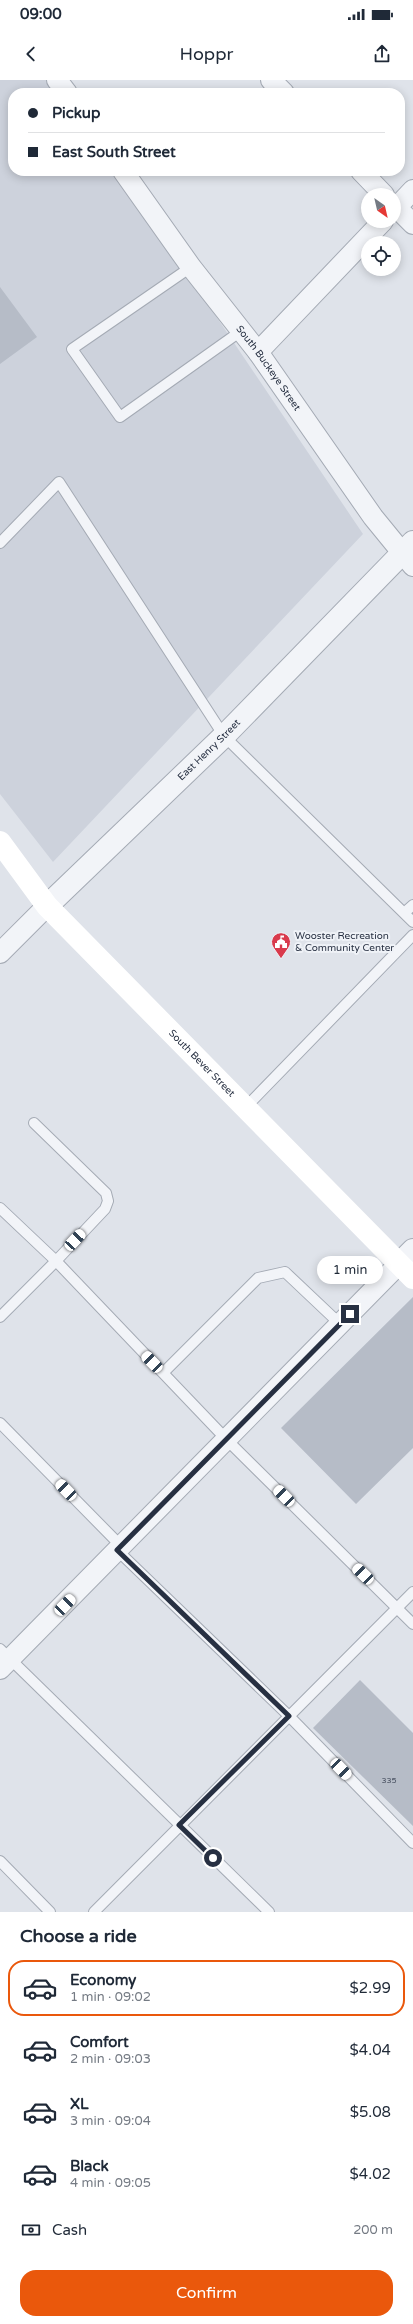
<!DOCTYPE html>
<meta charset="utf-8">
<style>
:root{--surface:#fff;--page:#f6f6f7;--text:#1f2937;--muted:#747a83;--line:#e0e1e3;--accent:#ea580c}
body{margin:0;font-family:"Varela Round",sans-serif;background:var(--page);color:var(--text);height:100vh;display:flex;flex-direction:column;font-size:15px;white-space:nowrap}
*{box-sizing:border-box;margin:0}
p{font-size:13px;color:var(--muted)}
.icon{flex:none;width:22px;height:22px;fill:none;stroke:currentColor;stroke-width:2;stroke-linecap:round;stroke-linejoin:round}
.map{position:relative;height:1832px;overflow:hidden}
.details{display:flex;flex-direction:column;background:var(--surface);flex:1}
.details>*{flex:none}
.hud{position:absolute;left:8px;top:8px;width:397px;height:88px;border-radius:16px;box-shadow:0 2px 10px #0003;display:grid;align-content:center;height:88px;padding:0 20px;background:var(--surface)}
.needle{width:26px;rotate:146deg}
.controls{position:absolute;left:361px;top:108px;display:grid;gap:8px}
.controls a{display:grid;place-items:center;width:40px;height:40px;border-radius:50%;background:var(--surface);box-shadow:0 2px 10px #0003;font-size:20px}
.end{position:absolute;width:18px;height:18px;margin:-9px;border:5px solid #273042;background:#fff;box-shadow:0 0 0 2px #fff}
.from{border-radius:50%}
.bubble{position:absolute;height:28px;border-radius:14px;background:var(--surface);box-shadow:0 2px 10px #0003;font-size:13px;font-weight:600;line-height:28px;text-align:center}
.car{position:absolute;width:12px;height:24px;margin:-12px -6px;border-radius:5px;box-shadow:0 0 3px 1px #0007;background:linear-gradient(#fff 24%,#345 0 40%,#fff 0 76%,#345 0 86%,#fff 0)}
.hud b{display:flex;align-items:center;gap:14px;height:38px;font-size:15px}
.hud b+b{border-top:1px solid var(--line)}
.hud i{width:10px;height:10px;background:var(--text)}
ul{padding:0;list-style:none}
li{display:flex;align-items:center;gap:12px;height:56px;margin:0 8px 6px;padding:0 12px;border:2px solid transparent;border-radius:16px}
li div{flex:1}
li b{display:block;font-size:15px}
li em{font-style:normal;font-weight:600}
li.current{border-color:var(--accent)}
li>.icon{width:36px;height:36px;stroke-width:1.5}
h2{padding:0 20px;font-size:18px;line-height:48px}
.pay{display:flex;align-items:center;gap:10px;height:44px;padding:0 20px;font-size:15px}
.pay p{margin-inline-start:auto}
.cta{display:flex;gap:8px;margin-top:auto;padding:8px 20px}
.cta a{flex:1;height:46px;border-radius:16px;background:var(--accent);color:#fff;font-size:16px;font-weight:600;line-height:46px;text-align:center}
.status{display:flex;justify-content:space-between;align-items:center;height:28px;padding:0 20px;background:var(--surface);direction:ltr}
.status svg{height:11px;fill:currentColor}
header{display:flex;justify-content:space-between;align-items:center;height:52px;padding:0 20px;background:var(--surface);font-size:18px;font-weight:600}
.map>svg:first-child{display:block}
</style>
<div class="status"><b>09:00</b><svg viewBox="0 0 49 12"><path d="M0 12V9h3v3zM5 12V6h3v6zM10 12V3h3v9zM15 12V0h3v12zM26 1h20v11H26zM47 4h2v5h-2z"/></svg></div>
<header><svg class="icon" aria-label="back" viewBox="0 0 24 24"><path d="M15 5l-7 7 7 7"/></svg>Hoppr<svg class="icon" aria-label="share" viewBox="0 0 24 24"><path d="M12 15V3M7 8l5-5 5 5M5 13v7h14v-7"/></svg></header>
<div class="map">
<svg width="413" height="1832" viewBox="0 0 413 1832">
<rect width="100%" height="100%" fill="#dfe3ea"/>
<!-- built -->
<path fill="#cdd2dc" d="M0,0H56L65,13H13V91H118L363,454L53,782L0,714Z"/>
<!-- building -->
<path fill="#b6bcc7" d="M0,207L37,257L0,284Z
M413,1217V1368L356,1424L281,1348Z
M360,1600L413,1653V1746L313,1648Z"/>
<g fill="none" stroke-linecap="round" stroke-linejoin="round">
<!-- service casing -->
<g stroke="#a4aab4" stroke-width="12">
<path id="service" d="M191,187L72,269L120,337L241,251
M0,463L59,402L224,656L413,842
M404,833L413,825
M245,1028L413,855
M0,1128L56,1181L105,1129L108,1121L106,1113L34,1043
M0,1237L56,1181L227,1360L413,1544
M163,1293L258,1198L285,1192L340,1244
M0,1343L121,1466
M117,1470L289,1636L413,1763
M0,1569L269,1832
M0,1781L50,1832
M94,1832L413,1512"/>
</g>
<!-- minor casing -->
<g stroke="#a4aab4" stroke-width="22">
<g id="minor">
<path d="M57,0L67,13"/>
<path d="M271,0L284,13"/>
<path id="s1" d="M123,91L191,187L258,272L373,437L413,486"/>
<path d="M361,91L384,115"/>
<path d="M394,125L413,144"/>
<path d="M394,130L413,110"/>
<path d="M258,272L383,141"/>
<path d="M0,873L47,826"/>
<path d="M0,1589L399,1184"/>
</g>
</g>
<!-- tertiary casing -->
<g stroke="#a4aab4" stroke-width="24">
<g id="tertiary">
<path id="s2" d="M47,826L224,656L413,462"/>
<path d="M399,1184L413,1170"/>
</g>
</g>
<!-- service -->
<use href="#service" stroke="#f2f4f8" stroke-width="10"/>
<!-- minor -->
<use href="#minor" stroke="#f2f4f8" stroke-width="20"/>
<!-- tertiary -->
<use href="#tertiary" stroke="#f2f4f8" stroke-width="22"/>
<!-- secondary -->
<path stroke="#fff" stroke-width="22" id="s3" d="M0,762L47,826L413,1198"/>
</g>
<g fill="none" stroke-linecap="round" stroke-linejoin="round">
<!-- route -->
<path stroke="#273042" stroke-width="5" d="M213,1778L179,1745L289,1636L117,1470L350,1234"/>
</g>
<!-- icons -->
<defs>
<g id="civic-pin" transform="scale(1)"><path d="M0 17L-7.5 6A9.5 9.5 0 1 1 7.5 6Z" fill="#d93a4c" stroke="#eff2f7"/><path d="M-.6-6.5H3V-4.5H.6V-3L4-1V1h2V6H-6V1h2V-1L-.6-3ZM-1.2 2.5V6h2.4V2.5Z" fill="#fff"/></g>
</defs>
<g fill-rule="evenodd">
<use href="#civic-pin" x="281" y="862"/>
</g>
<g text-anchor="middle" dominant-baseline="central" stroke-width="4" stroke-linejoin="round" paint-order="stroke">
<!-- number labels -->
<g font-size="8" fill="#4b5363">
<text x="389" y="1700">335</text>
</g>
<!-- street labels -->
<g font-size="10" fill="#273042" stroke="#eff2f7">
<text stroke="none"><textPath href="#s1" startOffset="245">South Buckeye Street</textPath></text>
<text stroke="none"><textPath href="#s2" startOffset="225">East Henry Street</textPath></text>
<text stroke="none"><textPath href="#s3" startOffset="300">South Bever Street</textPath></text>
</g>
<!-- poi labels -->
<g font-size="10" fill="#273042" stroke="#eff2f7" text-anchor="start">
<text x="295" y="856">Wooster Recreation<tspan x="295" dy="12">&amp; Community Center</tspan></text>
</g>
</g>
</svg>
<div class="controls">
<a><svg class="needle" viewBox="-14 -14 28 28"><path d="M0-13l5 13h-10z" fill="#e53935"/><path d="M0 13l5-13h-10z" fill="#747a83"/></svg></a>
<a><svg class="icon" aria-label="locate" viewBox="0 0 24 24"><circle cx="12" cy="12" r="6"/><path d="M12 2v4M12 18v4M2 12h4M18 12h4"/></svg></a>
</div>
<i class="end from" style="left:213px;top:1778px"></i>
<i class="end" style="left:350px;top:1234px"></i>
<div class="bubble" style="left:317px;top:1176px;width:66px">1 min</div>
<i class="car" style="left:75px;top:1160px;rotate:43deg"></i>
<i class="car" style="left:152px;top:1282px;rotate:316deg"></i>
<i class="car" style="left:66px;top:1410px;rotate:316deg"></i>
<i class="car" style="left:284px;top:1416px;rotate:315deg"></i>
<i class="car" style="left:363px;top:1494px;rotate:314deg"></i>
<i class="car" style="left:65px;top:1525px;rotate:44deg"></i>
<i class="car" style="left:341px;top:1689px;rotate:136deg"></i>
<div class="hud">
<b><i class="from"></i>Pickup</b>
<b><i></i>East South Street</b>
</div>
</div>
<section class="details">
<h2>Choose a ride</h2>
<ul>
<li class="current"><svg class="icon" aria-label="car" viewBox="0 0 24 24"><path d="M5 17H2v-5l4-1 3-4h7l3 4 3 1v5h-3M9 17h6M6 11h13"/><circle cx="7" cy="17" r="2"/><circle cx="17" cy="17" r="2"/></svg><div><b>Economy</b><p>1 min · 09:02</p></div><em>$2.99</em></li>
<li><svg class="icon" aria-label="car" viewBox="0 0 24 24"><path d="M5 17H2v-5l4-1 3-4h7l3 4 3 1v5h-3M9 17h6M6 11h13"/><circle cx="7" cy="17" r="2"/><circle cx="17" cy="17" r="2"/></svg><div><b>Comfort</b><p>2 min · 09:03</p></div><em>$4.04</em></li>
<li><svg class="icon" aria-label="car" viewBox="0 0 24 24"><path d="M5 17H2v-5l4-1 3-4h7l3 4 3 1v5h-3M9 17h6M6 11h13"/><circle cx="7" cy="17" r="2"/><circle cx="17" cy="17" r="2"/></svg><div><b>XL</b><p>3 min · 09:04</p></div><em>$5.08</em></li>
<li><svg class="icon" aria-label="car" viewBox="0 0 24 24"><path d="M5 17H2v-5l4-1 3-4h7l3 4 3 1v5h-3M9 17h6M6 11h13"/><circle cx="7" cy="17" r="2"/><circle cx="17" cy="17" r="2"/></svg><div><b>Black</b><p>4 min · 09:05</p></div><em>$4.02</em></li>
</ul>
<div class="pay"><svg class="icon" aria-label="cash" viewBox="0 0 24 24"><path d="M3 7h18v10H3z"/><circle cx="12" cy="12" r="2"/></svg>Cash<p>200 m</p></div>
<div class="cta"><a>Confirm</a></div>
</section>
